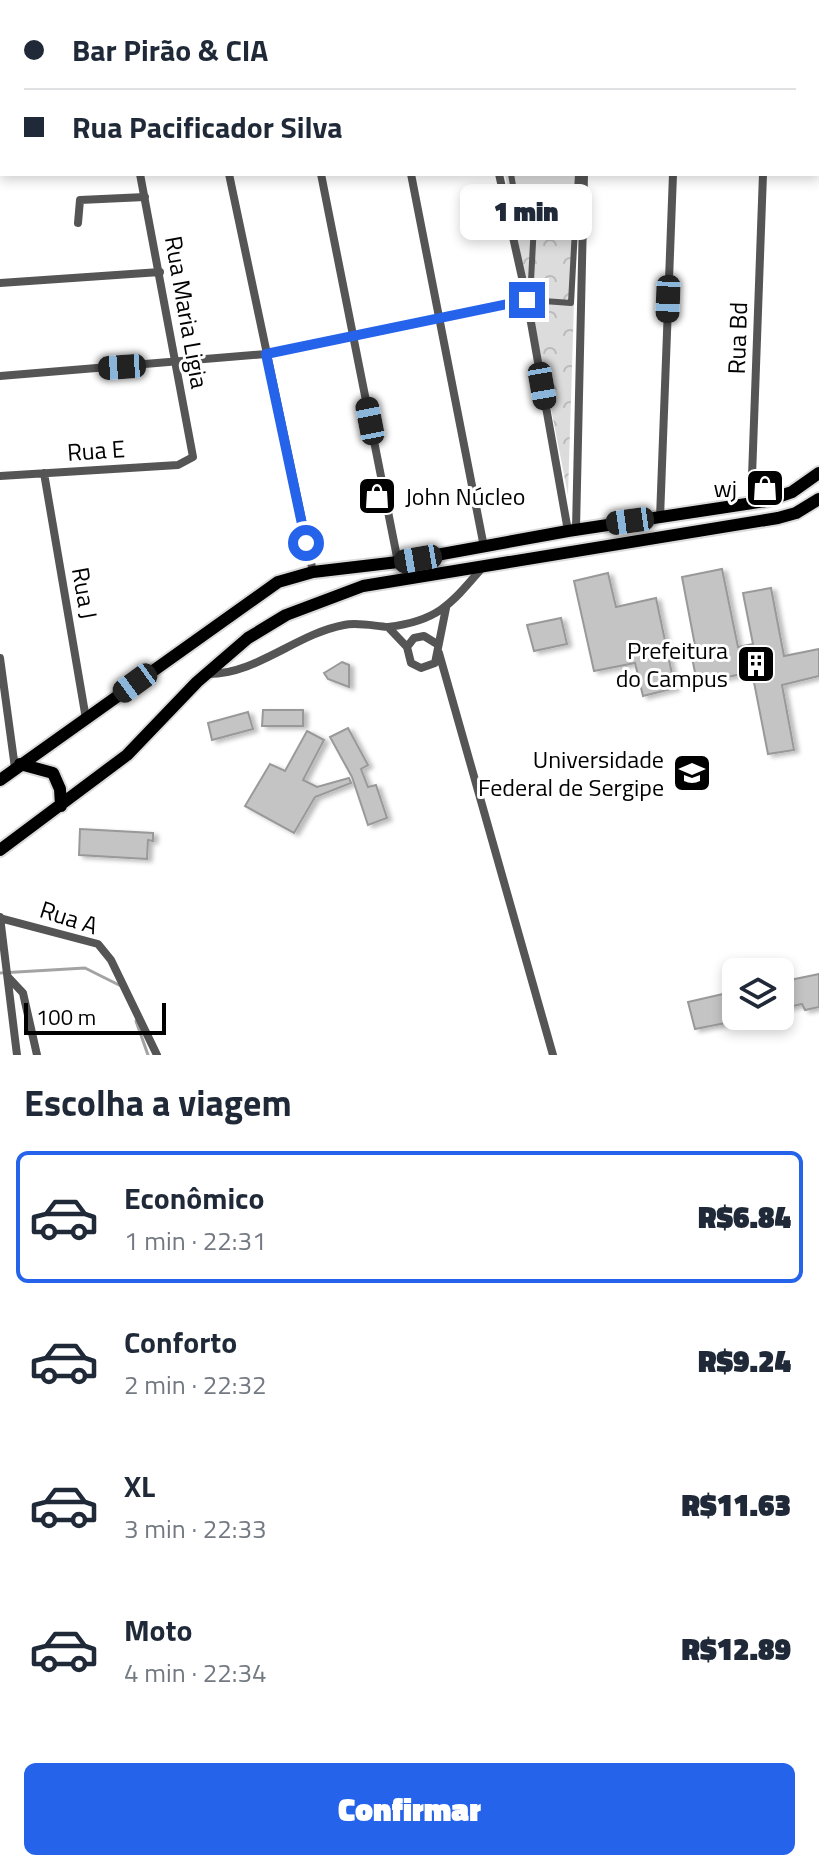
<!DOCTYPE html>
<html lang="pt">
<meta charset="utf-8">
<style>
:root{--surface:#fff;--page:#f6f6f7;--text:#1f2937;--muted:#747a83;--line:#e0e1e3;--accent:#2563eb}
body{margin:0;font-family:"Titillium Web",sans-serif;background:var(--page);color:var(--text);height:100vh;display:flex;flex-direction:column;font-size:30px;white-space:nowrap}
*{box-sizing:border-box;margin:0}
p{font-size:26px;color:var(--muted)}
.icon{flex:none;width:44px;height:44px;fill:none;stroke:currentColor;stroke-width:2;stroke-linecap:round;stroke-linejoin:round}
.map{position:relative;height:1055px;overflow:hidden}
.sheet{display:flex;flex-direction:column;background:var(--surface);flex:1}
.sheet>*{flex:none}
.guide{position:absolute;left:0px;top:0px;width:820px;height:176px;box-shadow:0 4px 12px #0003;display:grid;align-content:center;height:176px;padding:0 24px;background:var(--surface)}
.buttons{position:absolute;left:722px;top:958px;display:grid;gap:16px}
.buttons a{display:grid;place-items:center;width:72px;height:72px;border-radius:12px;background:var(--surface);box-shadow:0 4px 12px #0003;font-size:40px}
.scale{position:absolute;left:24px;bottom:20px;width:142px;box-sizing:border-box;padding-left:8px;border:4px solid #000;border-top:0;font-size:22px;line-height:28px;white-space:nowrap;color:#000;-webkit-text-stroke:6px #fff;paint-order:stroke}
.end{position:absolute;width:36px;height:36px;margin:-18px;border:10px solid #2563eb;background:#fff;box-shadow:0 0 0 4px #fff}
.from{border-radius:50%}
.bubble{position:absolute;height:56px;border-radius:12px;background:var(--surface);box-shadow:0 4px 12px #0003;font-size:26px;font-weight:800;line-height:56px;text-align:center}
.car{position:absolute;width:24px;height:48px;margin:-24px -12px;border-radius:10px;box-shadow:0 0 6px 2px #0007;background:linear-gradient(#222 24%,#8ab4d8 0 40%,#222 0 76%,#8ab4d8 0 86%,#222 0)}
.guide b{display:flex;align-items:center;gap:28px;height:76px;font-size:30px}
.guide b+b{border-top:2px solid var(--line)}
.guide i{width:20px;height:20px;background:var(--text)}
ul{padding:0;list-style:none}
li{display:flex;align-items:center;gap:24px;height:132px;margin:0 16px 12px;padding:0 8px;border:4px solid transparent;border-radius:12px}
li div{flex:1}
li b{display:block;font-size:30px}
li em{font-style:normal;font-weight:800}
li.selected{border-color:var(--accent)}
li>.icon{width:72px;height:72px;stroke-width:1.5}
h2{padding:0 24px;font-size:36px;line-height:96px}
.action{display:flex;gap:16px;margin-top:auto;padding:16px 24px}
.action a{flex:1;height:92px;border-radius:12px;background:var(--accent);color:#fff;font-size:32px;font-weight:800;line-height:92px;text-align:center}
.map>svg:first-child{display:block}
</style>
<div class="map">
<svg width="819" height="1055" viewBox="0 0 819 1055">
<defs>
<pattern id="park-crowns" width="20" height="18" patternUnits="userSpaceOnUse" patternTransform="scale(2)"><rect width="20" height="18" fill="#dcdcdc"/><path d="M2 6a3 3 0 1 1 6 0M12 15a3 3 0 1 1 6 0" fill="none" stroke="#bbb"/></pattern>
<filter id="shadow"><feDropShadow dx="4.5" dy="2.5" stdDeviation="2" flood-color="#0004"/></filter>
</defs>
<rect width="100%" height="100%" fill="#fff"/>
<!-- park -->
<path fill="url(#park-crowns)" d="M505,174H578L568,495Z"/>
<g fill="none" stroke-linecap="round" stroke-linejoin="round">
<!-- stream -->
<path stroke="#a3a3a3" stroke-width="3" d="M0,973L85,968L119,985
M136,1021L148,1055"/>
</g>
<!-- building -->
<path fill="#c4c4c4" stroke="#999" stroke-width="2" filter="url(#shadow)" d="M722,569L738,647L753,644L743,593L771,588L784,656L819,649V676L782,685L794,750L768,754L752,672L697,683L692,657L697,656L682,577Z
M608,573L616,607L656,598L675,688L643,696L635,663L594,671L574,581Z
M561,618L567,644L534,651L527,625Z
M342,662L349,665V687L328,679L324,673Z
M263,710H303V726H262Z
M248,712L253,729L212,740L208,723Z
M348,728L368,765L361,769L368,787L376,785L387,818L368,825L352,777L330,737Z
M307,731L324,740L303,780L317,787L349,778L351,783L315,797L294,833L245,806L270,764L285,771Z
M80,829L153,833V841L148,840L147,859L79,855Z
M819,974V1007L805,1010L802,1004L780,1009V982Z
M736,991V1021L695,1029L688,1002Z"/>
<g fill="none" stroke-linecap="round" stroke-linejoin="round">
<!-- primary casing -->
<g stroke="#dbdbdb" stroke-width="16">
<path id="primary" d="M20,764L53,773L60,789L61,806
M0,780L278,582L313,572L398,562L568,531L766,501L792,492L819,473
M0,850L127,755L197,682L248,638L286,615L363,586L778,518L796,513L819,499"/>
</g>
<!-- pedestrian -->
<path stroke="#555" stroke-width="6" d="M818,166H819
M511,174L518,214L534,224
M534,224L530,300L571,303L578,174
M534,224L576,203"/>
<!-- minor -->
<path stroke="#555" stroke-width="8" d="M35,0V2
M195,0V2
M287,0L288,2
M380,0V2
M465,0L466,2
M0,1L18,0
M398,2L408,0
M589,2L590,0
M679,2L680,0
M769,2V0
M0,65H2
M0,149L2,148
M818,161H819
M229,174L313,572
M321,174L398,562
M411,174L484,547
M499,174L527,300L568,531
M78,223L80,200L145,197
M0,283L160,272
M0,376L266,354L527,300
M44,473L86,719
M0,476L178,465L193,457L140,174
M751,504L763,174
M660,518L673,174
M576,529L584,174
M388,627C438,621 451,604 482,568
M437,644L424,636L414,638L407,647L411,663L421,668L435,663L446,608
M439,653L553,1055
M0,658L15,768
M207,674C256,675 296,634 344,625C357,622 374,626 388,627L407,647
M0,917L17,1055
M0,918L98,944L111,960L157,1055
M8,977L23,993L37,1055"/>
<!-- primary -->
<use href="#primary" stroke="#000" stroke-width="12"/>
</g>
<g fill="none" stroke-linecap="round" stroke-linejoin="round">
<!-- route -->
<path stroke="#2563eb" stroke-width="10" d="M306,543L266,354L527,300"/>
</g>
<!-- icons -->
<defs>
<g id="shop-square" transform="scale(2)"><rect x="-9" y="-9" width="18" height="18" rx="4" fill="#000" stroke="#fff"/><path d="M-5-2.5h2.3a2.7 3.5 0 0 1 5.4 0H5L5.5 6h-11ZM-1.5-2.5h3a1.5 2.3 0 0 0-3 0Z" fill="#fff"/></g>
<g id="building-square" transform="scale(2)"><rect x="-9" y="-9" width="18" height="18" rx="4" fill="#000" stroke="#fff"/><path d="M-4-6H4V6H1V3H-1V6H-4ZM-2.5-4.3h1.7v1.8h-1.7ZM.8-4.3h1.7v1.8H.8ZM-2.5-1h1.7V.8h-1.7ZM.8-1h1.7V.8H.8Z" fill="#fff"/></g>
<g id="university-square" transform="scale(2)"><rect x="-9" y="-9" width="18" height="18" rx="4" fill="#000" stroke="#fff"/><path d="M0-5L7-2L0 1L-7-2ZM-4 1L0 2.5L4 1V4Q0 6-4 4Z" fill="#fff"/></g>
</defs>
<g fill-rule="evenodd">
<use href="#shop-square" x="765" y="488"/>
<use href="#shop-square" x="377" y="496"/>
<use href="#building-square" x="756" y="664"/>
<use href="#university-square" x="692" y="773"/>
</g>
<g text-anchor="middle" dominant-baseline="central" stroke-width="6" stroke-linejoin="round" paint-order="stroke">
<!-- street labels -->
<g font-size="24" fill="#000" stroke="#fff">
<text transform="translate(187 312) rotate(80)">Rua Maria Ligia</text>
<text transform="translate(737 338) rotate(-88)">Rua Bd</text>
<text transform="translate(96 450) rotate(-4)">Rua E</text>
<text transform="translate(85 593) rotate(80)">Rua J</text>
<text transform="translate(69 917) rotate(18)">Rua A</text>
</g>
<!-- poi labels -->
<g font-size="24" fill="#000" stroke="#fff" text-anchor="end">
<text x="737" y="488">wj</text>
<text x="405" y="496" text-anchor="start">John Núcleo</text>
<text x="728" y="650">Prefeitura<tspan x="728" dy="28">do Campus</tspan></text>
<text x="664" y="759">Universidade<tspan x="664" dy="28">Federal de Sergipe</tspan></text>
</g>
</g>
</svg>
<div class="buttons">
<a><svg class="icon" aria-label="layers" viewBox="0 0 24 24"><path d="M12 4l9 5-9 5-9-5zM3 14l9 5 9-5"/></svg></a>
</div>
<div class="scale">100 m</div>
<i class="end from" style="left:306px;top:543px"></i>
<i class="end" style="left:527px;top:300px"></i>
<div class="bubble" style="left:460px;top:184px;width:132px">1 min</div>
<i class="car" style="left:668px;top:299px;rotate:182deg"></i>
<i class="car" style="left:122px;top:367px;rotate:266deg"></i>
<i class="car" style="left:542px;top:386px;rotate:170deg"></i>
<i class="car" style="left:370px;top:421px;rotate:349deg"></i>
<i class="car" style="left:630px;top:521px;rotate:262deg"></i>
<i class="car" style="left:418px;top:559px;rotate:260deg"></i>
<i class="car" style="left:135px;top:683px;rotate:234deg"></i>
<div class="guide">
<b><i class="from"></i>Bar Pirão &amp; CIA</b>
<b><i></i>Rua Pacificador Silva</b>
</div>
</div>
<section class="sheet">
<h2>Escolha a viagem</h2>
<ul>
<li class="selected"><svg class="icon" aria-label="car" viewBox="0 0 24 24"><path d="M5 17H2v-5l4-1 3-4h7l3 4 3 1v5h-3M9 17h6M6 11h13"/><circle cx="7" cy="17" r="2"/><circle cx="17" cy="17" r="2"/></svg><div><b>Econômico</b><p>1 min · 22:31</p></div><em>R$6.84</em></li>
<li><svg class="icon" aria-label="car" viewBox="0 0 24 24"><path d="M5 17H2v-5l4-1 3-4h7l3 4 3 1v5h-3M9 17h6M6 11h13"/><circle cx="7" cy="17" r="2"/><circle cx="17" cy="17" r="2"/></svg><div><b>Conforto</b><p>2 min · 22:32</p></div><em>R$9.24</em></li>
<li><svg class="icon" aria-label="car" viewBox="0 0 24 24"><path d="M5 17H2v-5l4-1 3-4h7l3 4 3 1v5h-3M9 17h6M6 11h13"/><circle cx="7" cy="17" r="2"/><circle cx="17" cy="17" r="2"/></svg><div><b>XL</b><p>3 min · 22:33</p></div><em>R$11.63</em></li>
<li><svg class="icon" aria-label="car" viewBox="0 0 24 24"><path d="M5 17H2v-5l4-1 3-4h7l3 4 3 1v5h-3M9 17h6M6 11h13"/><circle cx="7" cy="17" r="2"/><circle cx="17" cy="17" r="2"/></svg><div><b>Moto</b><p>4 min · 22:34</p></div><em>R$12.89</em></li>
</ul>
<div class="action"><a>Confirmar</a></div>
</section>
